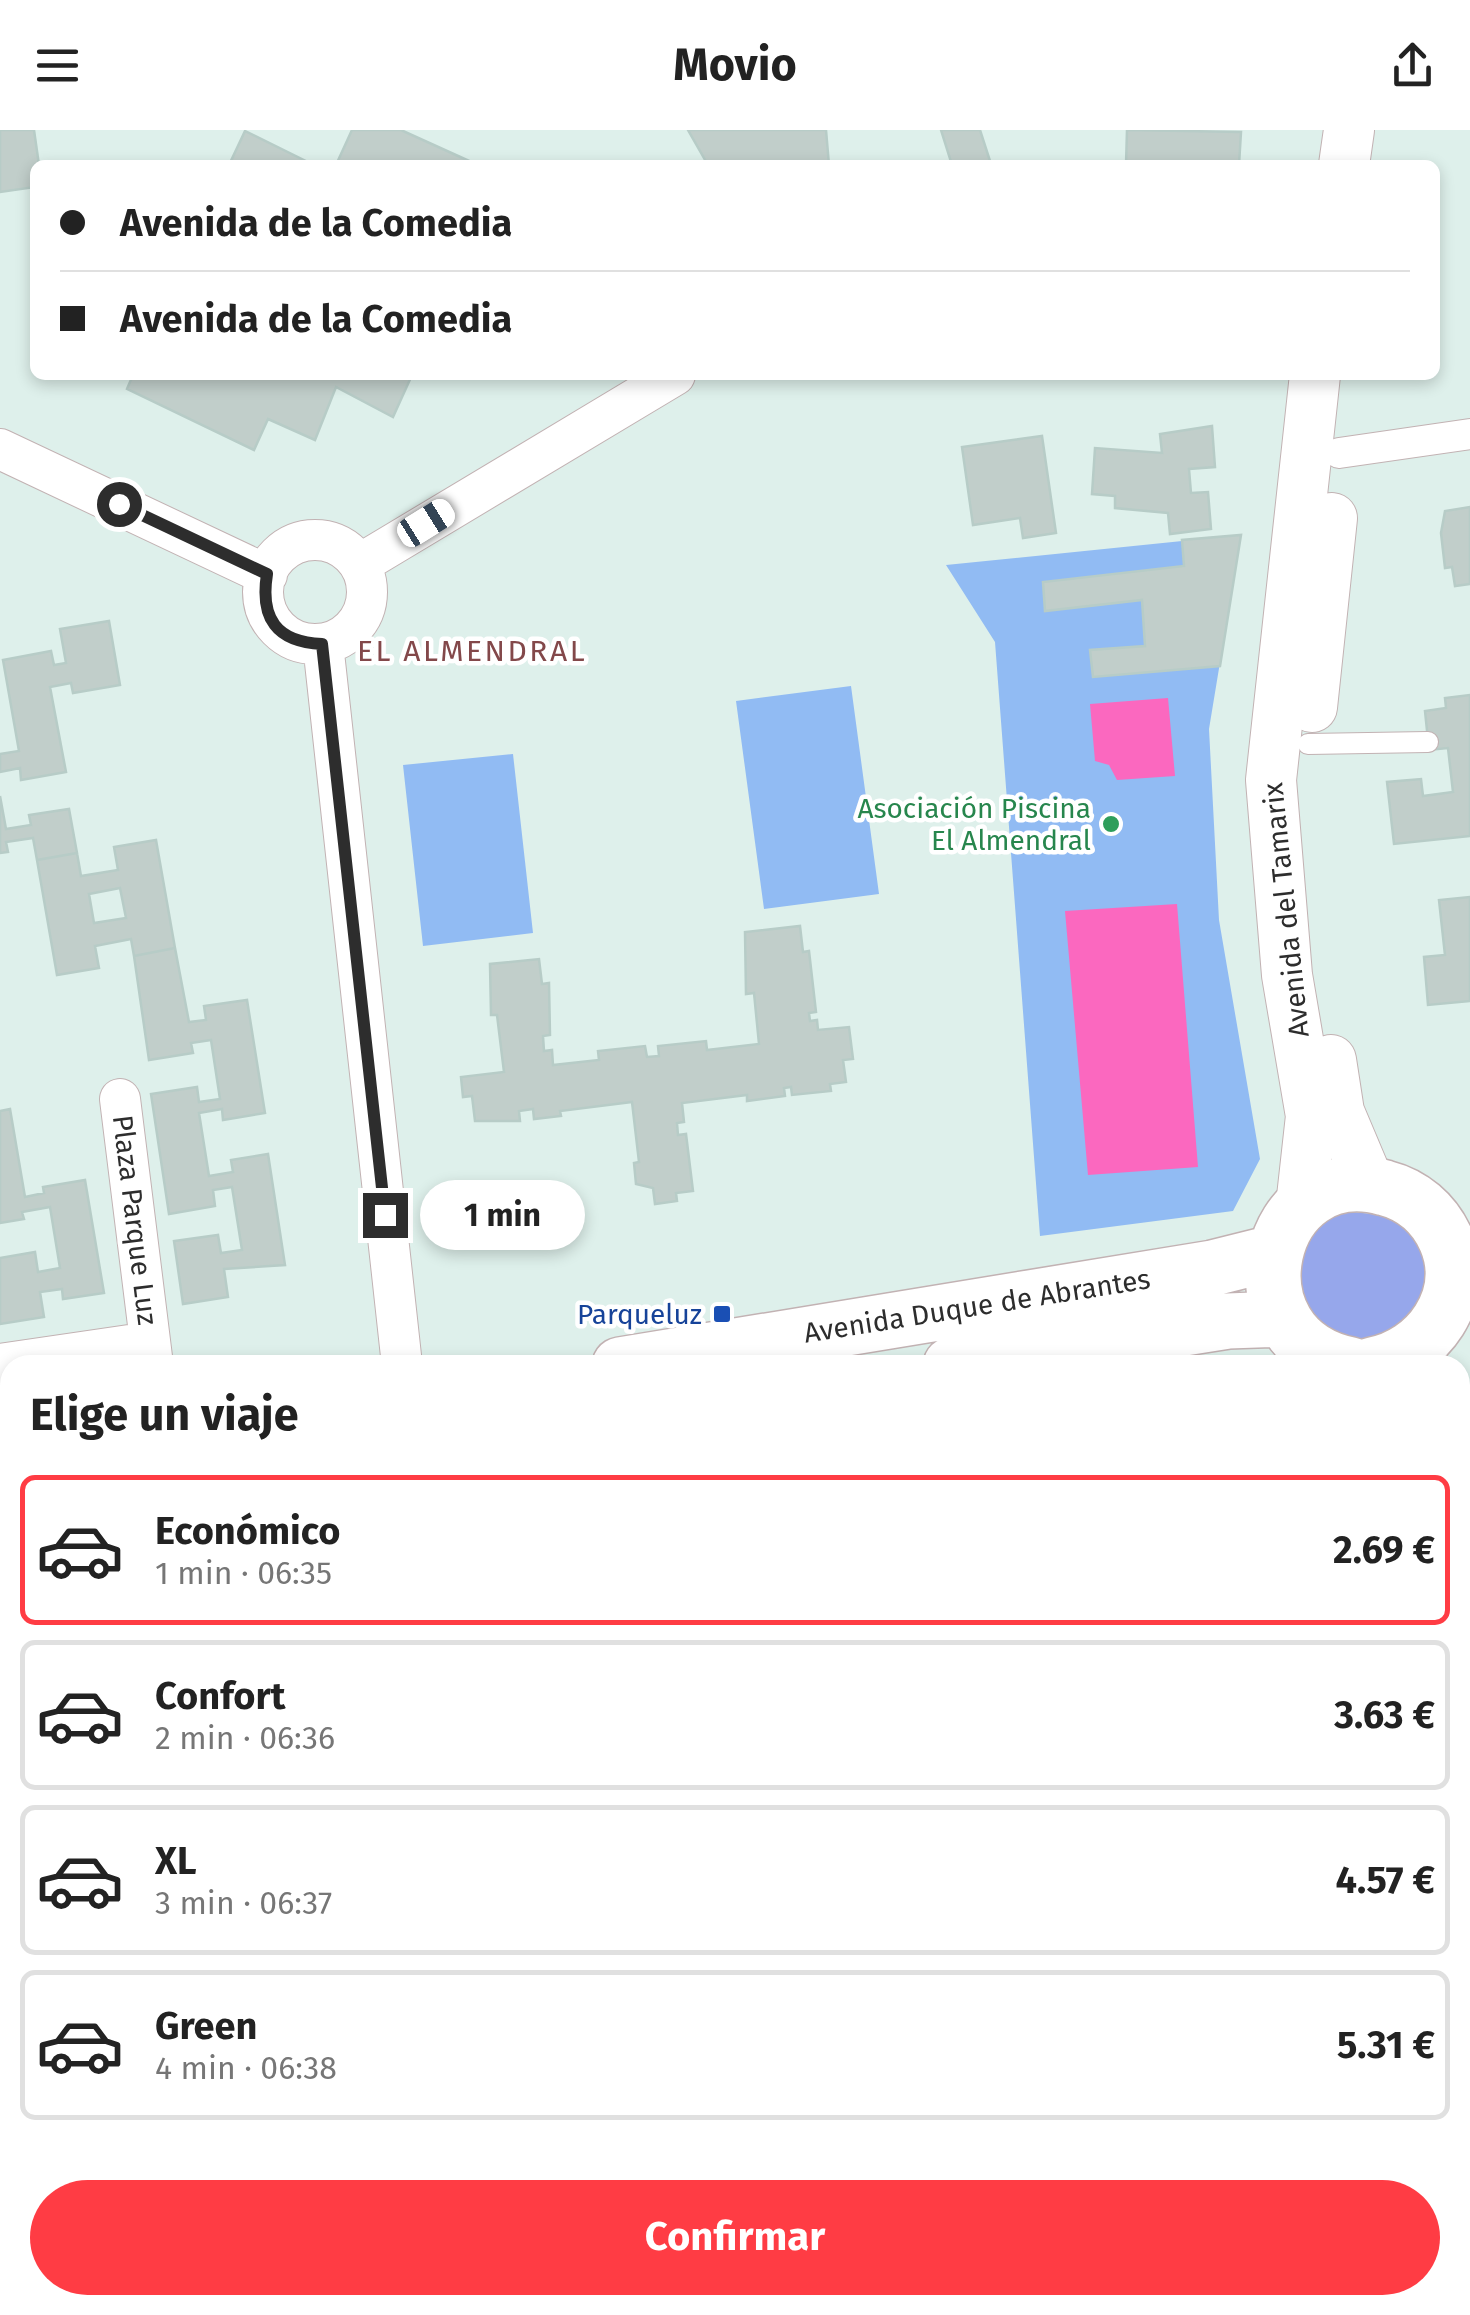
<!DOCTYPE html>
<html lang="es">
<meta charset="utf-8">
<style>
:root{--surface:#fff;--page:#f6f6f6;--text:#222;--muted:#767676;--line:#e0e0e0;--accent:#ff3c44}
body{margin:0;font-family:"Fira Sans",sans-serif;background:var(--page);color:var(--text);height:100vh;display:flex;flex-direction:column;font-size:38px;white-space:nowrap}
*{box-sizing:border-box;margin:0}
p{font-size:32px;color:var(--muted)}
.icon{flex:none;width:55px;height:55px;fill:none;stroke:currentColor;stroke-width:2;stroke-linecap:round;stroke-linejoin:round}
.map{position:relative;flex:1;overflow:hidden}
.details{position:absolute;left:0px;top:1225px;width:1470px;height:960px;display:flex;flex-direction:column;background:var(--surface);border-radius:30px 30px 0 0;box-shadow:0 5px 15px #0003}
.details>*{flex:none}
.banner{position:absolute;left:30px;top:30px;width:1410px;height:220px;border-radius:15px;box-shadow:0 5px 15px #0003;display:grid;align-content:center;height:220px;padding:0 30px;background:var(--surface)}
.end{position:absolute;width:45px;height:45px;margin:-22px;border:12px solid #2d2d2d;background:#fff;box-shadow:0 0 0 5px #fff}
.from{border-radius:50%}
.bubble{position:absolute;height:70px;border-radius:35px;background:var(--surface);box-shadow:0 5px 15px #0003;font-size:32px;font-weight:700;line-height:70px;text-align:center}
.car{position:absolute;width:30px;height:60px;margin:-30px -15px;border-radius:12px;box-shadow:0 0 8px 2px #0007;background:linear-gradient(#fff 24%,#345 0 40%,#fff 0 76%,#345 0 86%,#fff 0)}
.banner b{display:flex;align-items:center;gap:35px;height:95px;font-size:38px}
.banner b+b{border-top:2px solid var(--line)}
.banner i{width:25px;height:25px;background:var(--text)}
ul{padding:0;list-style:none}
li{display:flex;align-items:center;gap:30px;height:150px;margin:0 20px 15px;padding:0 10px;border:5px solid var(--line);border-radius:15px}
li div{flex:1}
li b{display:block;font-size:38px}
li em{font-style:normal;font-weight:700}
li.active{border-color:var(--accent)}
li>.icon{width:90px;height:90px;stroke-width:1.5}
h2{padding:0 30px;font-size:45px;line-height:120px}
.primary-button{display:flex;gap:20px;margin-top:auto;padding:20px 30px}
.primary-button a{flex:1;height:115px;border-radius:60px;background:var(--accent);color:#fff;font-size:40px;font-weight:700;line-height:115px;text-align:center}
header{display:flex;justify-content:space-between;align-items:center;height:130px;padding:0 30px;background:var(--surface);font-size:45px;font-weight:700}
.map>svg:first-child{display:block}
</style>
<header><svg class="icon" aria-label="menu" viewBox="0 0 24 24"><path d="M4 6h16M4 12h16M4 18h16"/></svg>Movio<svg class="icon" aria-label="share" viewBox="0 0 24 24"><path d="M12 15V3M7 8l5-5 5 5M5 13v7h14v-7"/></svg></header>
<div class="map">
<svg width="1470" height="2185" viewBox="0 0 1470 2185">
<rect width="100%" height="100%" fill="#def0eb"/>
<!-- education -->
<path fill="#cdf2eb" d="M80,2175H542V2185H79Z"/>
<!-- green -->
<path fill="#96a7eb" d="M1322,1079L1414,1088L1439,1156L1392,1216L1316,1207L1291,1116Z
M770,2175H1399L1404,2185H748Z"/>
<!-- pitch -->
<path fill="#91bbf3" d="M1241,405L1209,599L1219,790L1260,1029L1233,1081L1040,1106L995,512L946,435Z
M851,556L879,764L764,779L736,571Z
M513,624L533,803L423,816L403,635Z
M201,2175H309V2185H201Z"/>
<!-- water -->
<path fill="#fb68bf" d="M1168,568L1175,646L1117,650L1109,635L1095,631L1090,574Z
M1177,774L1198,1037L1088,1045L1065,781Z"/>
<!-- building -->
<path fill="#c1ceca" stroke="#b7ccc7" stroke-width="2.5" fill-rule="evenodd" d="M0,0H34L39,35H35V57L0,62Z
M352,0H401L478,35H336Z
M688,0H826L829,35H708Z
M941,0H980L991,34L952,35Z
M1127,0L1241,2L1239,35H1126Z
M245,1L314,35H229Z
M133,245H412L393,287L336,257L315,310L268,289L254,320L127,259Z
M1212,296L1215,337L1189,339L1191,363L1208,362L1211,399L1170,404L1168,383L1115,378V366L1092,364L1095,318L1162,323L1160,304Z
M1042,306L1056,403L1023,408L1020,388L973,395L962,317Z
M1470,377V454L1455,456L1452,437L1445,438L1441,403L1445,381Z
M1241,405L1220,536L1093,547L1090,520L1145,516L1142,470L1045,481L1043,452L1184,436L1182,410Z
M109,491L120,555L73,563L71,553L50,557L66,642L21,650L20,638L0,642V624L19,621L3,530L51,521L54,535L66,533L60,499Z
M1470,565V706L1394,714L1387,652L1421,649L1423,666L1453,662L1448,618L1429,620L1425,581L1446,578L1445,568Z
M0,666L6,699L31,695L29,685L69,679L77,723L37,730L33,708L6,712L8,722L0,723Z
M156,710L175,818L134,826L131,809L95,816L99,838L57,845L37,730L77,723L81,746L118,740L114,717ZM120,758L126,788L94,793L89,764Z
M1470,767V871L1428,875L1424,827L1445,825L1439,770Z
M800,796L803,822L809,821L816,882L809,883L810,891L817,890L818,900L849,897L853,929L843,930L846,952L830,954L831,961L792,965L791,957L784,958L785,966L747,971V965L682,973L684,992L677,993L678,1005L686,1004L693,1061L676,1063L677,1071L655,1074L653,1058L636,1054L634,1033L639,1032L632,972L560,981L561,986L534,989L533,979L519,981L520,991H475L472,966L463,967L461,947L504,942L497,885H491L490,834L539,829L542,854L549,853L550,905L543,906L544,921L552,920L553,935L599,930L598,921L645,916L647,927L659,926L658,916L706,911L707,920L759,914L754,863L746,864L745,802Z
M175,818L189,892L206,890L204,876L247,870L265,983L223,990L222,979L199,983L209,1046L233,1042L231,1030L268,1024L285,1135L224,1139L228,1167L183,1174L174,1111L218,1105L221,1123L242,1120L232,1057L213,1060L215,1076L169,1084L151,964L197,957L199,972L220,969L211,910L191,913L193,923L149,930L134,826Z
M10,979L25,1067L44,1063L43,1057L85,1050L104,1163L63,1169L62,1159L40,1162L44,1187L0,1194V1128L35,1122L38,1142L60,1138L50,1077L22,1082L24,1089L0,1093V981Z
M0,1429H4L6,1442H10V1525L0,1526Z
M1470,1686V1761L1461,1764L1460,1687Z
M0,1726H10V1836H0Z
M1470,1887V1990L1460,1994V1891Z
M96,2175H198L199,2185H96Z
M372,2175H533V2185H372Z
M1406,2175H1460L1436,2185H1411Z"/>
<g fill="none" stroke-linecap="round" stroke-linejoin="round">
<!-- service casing -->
<g stroke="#c2b2b3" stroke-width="22">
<path id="service" d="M1308,614L1428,612"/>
</g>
<!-- pedestrian casing -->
<g stroke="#c2b2b3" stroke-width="32">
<path id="pedestrian" d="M1339,323L1470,304"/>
</g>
<!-- minor casing -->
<g stroke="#c2b2b3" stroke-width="42">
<path id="minor" d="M0,319L267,445
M263 462a52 52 0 1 1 104 0a52 52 0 1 1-104 0Z
M360,434L675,245
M323,514L402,1235
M120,969L153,1235
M0,1234L150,1212
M603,2175V2185"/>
</g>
<!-- tertiary casing -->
<g stroke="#c2b2b3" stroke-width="52">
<path id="tertiary" d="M1344,35L1349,0
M1312,577L1332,388
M1331,930L1339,982L1369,1053
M1301,1076L1311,986L1287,845L1271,650L1315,245
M1460,1404L1470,1428"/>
</g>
<!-- secondary casing -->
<g stroke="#c2b2b3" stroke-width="58">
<path id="secondary" d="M620,1235L1213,1138L1273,1123
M951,1235L1228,1191L1282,1189
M1351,1235C1223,1210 1266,1024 1385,1058C1412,1065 1434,1083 1446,1110C1470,1167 1428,1225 1372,1235
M0,1310L10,1309
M0,1362H10"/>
</g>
<!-- service -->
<use href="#service" stroke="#fff" stroke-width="20"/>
<!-- pedestrian -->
<use href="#pedestrian" stroke="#fff" stroke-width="30"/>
<!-- minor -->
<use href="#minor" stroke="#fff" stroke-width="40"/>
<!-- tertiary -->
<use href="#tertiary" stroke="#fff" stroke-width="50"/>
<!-- secondary -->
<use href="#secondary" stroke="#fff" stroke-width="55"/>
</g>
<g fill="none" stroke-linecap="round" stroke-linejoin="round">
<!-- route -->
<path stroke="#2d2d2d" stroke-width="12" d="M119,374L267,444C260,488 276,512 322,514L385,1085"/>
</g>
<!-- markers -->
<circle fill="#2e9e5b" stroke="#fff" stroke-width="4" cx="1111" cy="694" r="10"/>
<rect fill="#1a4fb4" stroke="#fff" stroke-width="4" x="712" y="1174" width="20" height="20" rx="5"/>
<g text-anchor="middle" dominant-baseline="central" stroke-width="9" stroke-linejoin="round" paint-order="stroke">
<!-- leisure labels -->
<g font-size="28" fill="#27864d" stroke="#fff" text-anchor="end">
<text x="1091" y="678">Asociación Piscina<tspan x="1091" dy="32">El Almendral</tspan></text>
</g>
<!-- street labels -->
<g font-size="28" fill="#2d2d2d" stroke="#fff">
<text transform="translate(1286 780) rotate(-96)">Avenida del Tamarix</text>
<text transform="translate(135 1090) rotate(83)">Plaza Parque Luz</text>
<text transform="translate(977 1176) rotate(-9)">Avenida Duque de Abrantes</text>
</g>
<!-- transit labels -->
<g font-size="28" fill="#164399" stroke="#fff" text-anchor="end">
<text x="702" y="1184">Parqueluz</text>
</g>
<!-- neighbourhood labels -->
<g font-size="30" letter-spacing="2.5" fill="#83484a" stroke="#fff">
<text x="472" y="521">EL ALMENDRAL</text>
</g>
</g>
</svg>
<i class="end from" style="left:119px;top:374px"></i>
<i class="end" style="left:385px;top:1085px"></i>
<div class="bubble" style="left:420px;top:1050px;width:165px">1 min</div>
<i class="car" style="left:426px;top:393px;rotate:58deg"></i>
<div class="banner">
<b><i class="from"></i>Avenida de la Comedia</b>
<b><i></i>Avenida de la Comedia</b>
</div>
<section class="details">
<h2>Elige un viaje</h2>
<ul>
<li class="active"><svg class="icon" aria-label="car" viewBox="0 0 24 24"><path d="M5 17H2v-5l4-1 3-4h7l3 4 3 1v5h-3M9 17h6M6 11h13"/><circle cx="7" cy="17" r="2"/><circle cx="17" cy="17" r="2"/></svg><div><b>Económico</b><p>1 min · 06:35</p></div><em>2.69 €</em></li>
<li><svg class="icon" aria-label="car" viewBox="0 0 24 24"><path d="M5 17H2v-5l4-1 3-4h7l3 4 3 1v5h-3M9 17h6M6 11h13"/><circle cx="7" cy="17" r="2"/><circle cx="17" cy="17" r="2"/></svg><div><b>Confort</b><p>2 min · 06:36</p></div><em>3.63 €</em></li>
<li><svg class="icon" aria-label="car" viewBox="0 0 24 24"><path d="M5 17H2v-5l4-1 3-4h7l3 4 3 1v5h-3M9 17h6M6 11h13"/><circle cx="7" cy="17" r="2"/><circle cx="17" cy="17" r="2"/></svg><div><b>XL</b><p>3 min · 06:37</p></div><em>4.57 €</em></li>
<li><svg class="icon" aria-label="car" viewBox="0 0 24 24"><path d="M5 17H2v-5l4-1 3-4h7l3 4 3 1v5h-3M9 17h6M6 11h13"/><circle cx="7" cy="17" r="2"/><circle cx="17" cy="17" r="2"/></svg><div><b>Green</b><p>4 min · 06:38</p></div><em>5.31 €</em></li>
</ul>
<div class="primary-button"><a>Confirmar</a></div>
</section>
</div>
